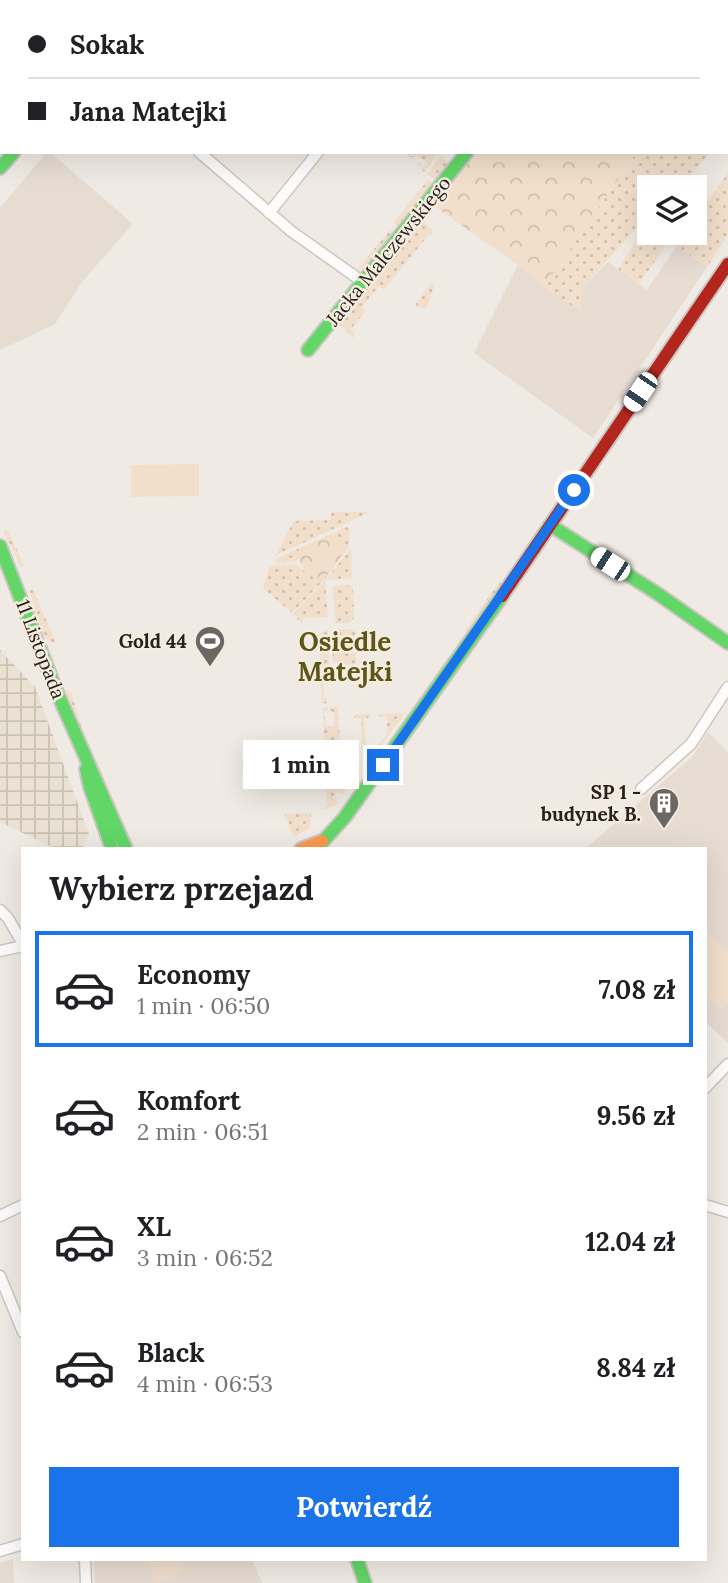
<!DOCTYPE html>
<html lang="pl">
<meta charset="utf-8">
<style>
:root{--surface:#fff;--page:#f6f6f6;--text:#202124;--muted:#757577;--line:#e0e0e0;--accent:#1a73e8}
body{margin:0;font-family:Lora,serif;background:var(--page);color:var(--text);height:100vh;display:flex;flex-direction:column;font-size:26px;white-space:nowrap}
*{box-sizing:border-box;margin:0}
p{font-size:23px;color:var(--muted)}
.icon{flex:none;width:38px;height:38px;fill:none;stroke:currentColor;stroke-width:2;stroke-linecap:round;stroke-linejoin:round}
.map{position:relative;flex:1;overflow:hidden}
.side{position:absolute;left:21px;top:847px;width:686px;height:714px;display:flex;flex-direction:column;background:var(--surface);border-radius:0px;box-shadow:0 7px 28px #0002}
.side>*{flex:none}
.hud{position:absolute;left:0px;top:0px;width:728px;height:154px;box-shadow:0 7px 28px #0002;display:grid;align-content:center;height:154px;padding:0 28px;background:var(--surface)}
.buttons{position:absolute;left:637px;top:175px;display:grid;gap:14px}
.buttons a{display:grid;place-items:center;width:70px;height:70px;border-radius:0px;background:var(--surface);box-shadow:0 7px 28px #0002;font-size:35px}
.end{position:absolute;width:32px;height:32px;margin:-16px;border:9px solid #1a73e8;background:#fff;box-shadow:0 0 0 4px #fff}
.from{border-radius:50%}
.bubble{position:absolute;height:49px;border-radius:0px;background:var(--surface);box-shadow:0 7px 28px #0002;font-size:23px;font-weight:700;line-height:49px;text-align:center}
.car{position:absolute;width:21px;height:42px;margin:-21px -10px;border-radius:9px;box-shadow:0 0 5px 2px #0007;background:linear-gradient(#fff 24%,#345 0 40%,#fff 0 76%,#345 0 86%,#fff 0)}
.hud b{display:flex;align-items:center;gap:24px;height:66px;font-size:26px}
.hud b+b{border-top:2px solid var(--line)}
.hud i{width:18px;height:18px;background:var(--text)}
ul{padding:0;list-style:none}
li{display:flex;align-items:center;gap:21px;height:116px;margin:0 14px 10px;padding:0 14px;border:4px solid transparent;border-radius:0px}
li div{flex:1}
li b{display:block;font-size:26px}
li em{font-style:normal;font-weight:700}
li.selected{border-color:var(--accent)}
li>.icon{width:63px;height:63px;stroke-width:1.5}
h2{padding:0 28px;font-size:32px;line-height:84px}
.primary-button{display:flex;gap:14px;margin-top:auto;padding:14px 28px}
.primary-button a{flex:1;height:80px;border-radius:0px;background:var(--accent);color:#fff;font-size:28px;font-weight:700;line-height:80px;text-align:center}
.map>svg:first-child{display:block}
</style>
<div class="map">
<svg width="728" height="1583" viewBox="0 0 728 1583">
<defs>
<pattern id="industrial-grid" width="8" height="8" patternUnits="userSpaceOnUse" patternTransform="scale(1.75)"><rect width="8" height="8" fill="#ebe1d3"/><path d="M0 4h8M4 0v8" fill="none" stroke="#c9c1b5"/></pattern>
<pattern id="grass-dots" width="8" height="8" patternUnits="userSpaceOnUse" patternTransform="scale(1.75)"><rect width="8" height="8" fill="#f1dfcb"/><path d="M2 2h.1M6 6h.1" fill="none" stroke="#cebfae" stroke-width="1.8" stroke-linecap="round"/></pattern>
<pattern id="park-crowns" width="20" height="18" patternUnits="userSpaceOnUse" patternTransform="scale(1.75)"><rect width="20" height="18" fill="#f1dfcb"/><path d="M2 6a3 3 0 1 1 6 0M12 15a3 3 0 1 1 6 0" fill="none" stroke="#cebfae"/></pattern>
</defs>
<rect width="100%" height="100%" fill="#f0eae4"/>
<!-- built -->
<path fill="#e7dcd1" d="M47,152H50L133,224L82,282L55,324L0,350V208Z
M677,246L707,267L593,438L474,353L518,265L580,311L584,286L608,262L647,290Z
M708,732L728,752V1043L705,1021V849H585L692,757Z
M13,1559L14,1583H0V1563Z
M94,1559H252L262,1583H95Z"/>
<!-- industrial -->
<path fill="url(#industrial-grid)" d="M0,650L35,687L89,834L82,849H56L0,822Z"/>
<!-- grass -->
<path fill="url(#grass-dots)" d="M404,152H437L438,153L424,172L417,163L419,162L424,167L427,162L416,155L414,157L415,161Z
M637,152H710L682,187H649V219H645L584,286L580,311L544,287Z
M441,155L451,165L437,182L428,174Z
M728,173V235L707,267L677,246V242L684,233H695V218Z
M428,180L435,184L399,229L394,222Z
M422,220L434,232L432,234L430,233L384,290L379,286L362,307L366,311L351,329L355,335L353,338L337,322L417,221Z
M645,227L649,229V233H655L669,241L639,284L618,269Z
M390,230L395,234L369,266L357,270Z
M431,284L434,286L427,307L424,309L417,307L416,303Z
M331,512H370L275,556L294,521L331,520Z
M347,527L350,529L349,547L324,580L292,613L263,588L270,566L295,564L307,573L299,554L298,559L294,562L277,563L275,559Z
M6,530L8,531L24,565L21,567L3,531Z
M351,548L352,578L326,580Z
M501,580L502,584L466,631L465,630Z
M325,581L328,617L303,618V623H301L293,614Z
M350,585L353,587L354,618L349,623H335L333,586Z
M33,589L56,643C36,640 34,607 30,590Z
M334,629H351L355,631L356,664L339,665L333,661L331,633Z
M328,630L329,659L320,655L319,634Z
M320,656L329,661L330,681L323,682L324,698H327V703L322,704Z
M66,690L71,692L82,728L135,849H131L74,719Z
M328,707V711L324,712L326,726H334V712L330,711V707H338L340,749H325L323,708Z
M399,713L404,715L376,752L374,750L387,734V716L377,717V714Z
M370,714V717L364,718L367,760L363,765L361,718H354V715Z
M340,751L341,783H351L343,794L338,791L332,797L338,802L336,806L320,810L327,805L325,752Z
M311,813L310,828L294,837L284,814Z"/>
<!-- park -->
<path fill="url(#park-crowns)" d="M474,152H637L544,287L518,265L434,206Z
M336,533L348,547L324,579C307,579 297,566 299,549Z"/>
<!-- pitch -->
<path fill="#f1dfcb" d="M199,464V496L131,497V465Z
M705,930L728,952V1003L721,1010L705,995Z
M147,1559H179L184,1572L157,1583Z"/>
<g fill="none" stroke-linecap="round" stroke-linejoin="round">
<!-- street casing -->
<g stroke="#cbc6c2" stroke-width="13">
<path id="street" d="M514,0L517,2
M295,2L296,0
M434,2L435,0
M588,2L589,0
M199,152L291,231L363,282
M269,213L318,152
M641,789L691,744L728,687
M0,910L8,918L23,944
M0,951L23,946
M705,1088L728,1064
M705,1205L728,1212
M0,1216L23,1205
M0,1276L23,1332
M0,1551L23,1544
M85,1559L86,1583"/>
</g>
<!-- fast casing -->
<g stroke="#cbc6c2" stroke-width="16">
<path id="fast" d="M645,0L646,2
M0,168L14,152
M308,350L467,152
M550,525L658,594L728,643
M0,546L56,690L126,849
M86,769L90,787L112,849
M316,849L345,817L502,596
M357,1559L365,1583"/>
</g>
<!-- slow casing -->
<g stroke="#cbc6c2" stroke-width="16">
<path id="slow" d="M726,77L728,79
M301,849L322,841"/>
</g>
<!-- jam casing -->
<g stroke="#cbc6c2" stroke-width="16">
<path id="jam" d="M145,2L147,0
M502,596L728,264"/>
</g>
<!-- street -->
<use href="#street" stroke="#fdfcfb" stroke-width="10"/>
<!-- fast -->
<use href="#fast" stroke="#63d668" stroke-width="12"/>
<!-- slow -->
<use href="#slow" stroke="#ff974d" stroke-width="12"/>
<!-- jam -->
<use href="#jam" stroke="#b3261e" stroke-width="12"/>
</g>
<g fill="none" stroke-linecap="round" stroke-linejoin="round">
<!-- route -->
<path stroke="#1a73e8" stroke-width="9" d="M383,765L574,490"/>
</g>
<!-- icons -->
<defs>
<g id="stadium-pin" transform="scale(1.575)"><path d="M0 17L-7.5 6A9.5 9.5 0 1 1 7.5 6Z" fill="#6c6763" stroke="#f5ebdf"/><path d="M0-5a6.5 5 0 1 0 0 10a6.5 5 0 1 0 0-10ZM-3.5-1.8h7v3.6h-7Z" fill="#fff"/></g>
<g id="building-pin" transform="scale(1.575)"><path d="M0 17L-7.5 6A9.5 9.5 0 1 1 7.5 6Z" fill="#6c6763" stroke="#f5ebdf"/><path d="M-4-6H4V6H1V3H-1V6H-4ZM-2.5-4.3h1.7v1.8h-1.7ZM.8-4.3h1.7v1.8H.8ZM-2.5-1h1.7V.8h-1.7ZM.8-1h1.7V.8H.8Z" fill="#fff"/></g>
</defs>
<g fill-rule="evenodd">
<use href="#stadium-pin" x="210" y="641"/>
<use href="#building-pin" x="664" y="803"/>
</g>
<g text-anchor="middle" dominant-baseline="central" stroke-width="5" stroke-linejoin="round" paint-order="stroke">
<!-- street labels -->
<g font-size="19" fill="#25211d" stroke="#f5ebdf">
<text transform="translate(388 251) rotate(-51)">Jacka Malczewskiego</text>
<text transform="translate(41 649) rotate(69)">11 Listopada</text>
</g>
<!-- poi labels -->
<g font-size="19" font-weight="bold" fill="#25211d" stroke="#f5ebdf" text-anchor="end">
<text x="187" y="641">Gold 44</text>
<text x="641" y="792">SP 1 -<tspan x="641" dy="22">budynek B.</tspan></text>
</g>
<!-- district labels -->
<g font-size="26" font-weight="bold" fill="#5c5619" stroke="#f5ebdf">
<text x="345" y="641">Osiedle<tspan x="345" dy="30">Matejki</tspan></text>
</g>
</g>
</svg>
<div class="buttons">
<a><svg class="icon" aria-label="layers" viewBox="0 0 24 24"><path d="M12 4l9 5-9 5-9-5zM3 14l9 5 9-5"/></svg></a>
</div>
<i class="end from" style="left:574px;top:490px"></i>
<i class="end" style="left:383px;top:765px"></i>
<div class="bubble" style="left:243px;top:740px;width:116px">1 min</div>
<i class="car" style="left:640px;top:392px;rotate:214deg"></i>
<i class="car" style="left:610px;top:564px;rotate:303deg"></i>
<div class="hud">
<b><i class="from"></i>Sokak</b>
<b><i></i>Jana Matejki</b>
</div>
<section class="side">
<h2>Wybierz przejazd</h2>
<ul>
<li class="selected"><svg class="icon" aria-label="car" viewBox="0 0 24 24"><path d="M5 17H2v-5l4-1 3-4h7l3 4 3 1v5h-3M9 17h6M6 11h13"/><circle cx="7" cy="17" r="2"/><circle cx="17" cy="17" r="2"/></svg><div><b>Economy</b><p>1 min · 06:50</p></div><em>7.08 zł</em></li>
<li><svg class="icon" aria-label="car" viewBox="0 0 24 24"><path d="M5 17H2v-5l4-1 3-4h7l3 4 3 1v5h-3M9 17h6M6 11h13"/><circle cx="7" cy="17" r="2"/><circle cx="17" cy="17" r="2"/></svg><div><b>Komfort</b><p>2 min · 06:51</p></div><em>9.56 zł</em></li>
<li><svg class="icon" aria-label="car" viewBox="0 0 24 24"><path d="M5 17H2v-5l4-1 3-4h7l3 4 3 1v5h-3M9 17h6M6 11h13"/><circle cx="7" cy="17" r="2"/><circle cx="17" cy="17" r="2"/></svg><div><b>XL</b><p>3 min · 06:52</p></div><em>12.04 zł</em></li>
<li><svg class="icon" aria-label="car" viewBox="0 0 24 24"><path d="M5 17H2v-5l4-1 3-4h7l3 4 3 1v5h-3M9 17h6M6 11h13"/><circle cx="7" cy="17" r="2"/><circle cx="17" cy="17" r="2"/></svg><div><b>Black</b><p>4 min · 06:53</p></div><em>8.84 zł</em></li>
</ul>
<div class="primary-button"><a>Potwierdź</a></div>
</section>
</div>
